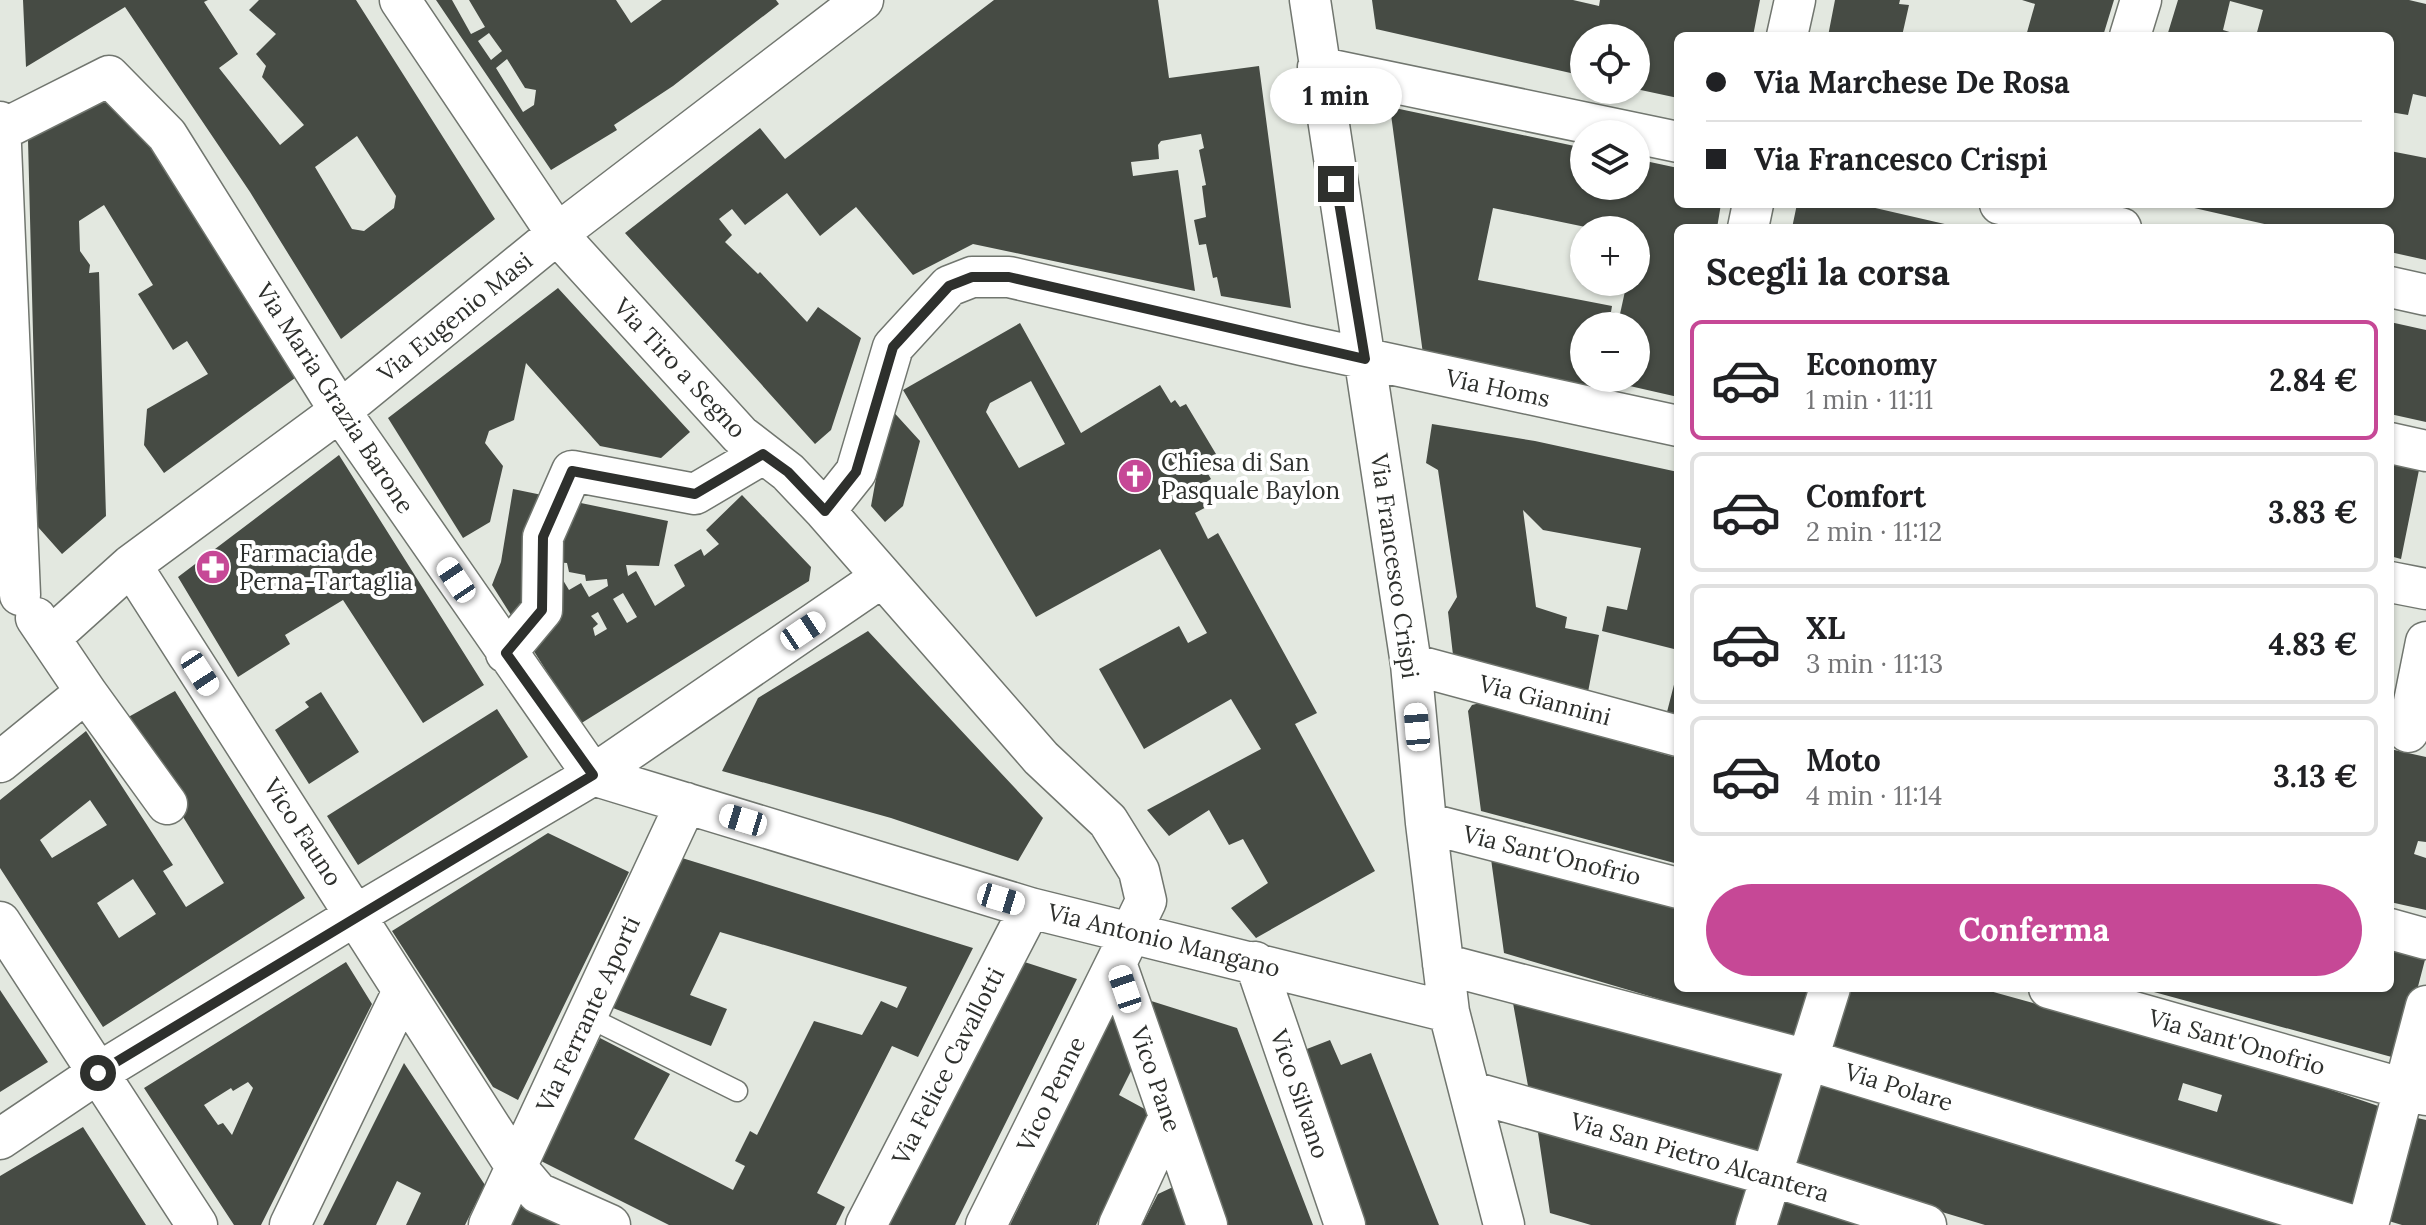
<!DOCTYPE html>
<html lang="it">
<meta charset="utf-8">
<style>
:root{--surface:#fff;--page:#f2f2f2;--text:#202124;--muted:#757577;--line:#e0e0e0;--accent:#c64896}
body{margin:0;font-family:Lora,serif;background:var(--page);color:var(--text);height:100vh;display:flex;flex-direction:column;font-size:30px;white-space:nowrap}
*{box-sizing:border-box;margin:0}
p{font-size:26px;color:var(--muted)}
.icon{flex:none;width:44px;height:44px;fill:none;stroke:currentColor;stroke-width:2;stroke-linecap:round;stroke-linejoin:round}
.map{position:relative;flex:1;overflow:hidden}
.sheet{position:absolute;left:1674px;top:224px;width:720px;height:768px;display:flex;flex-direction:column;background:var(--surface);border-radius:12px;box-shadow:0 2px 6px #0004}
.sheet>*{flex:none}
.guide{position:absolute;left:1674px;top:32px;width:720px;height:176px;border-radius:12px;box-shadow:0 2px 6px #0004;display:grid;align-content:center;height:176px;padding:0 32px;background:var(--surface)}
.fabs{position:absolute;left:1570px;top:24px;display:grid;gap:16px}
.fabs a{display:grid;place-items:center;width:80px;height:80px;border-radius:50%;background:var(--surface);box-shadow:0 2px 6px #0004;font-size:40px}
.end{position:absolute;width:36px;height:36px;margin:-18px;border:10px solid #2e302d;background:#fff;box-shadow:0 0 0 4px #fff}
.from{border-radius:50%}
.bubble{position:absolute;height:56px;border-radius:28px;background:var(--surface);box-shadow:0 2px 6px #0004;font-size:26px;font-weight:800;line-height:56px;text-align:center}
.car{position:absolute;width:24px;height:48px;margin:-24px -12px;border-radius:10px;box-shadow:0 0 6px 2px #0007;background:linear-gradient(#fff 24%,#345 0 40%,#fff 0 76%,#345 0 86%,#fff 0)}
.guide b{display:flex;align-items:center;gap:28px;height:76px;font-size:30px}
.guide b+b{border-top:2px solid var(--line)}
.guide i{width:20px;height:20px;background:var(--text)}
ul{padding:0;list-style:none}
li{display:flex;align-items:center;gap:24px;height:120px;margin:0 16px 12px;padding:0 16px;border:4px solid var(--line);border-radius:12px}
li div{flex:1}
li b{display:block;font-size:30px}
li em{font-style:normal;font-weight:800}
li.active{border-color:var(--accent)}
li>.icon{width:72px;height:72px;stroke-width:1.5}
h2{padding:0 32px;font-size:36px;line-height:96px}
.button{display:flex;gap:16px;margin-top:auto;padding:16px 32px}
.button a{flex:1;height:92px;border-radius:48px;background:var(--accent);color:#fff;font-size:32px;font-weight:800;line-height:92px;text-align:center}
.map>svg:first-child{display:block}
</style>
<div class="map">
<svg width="2426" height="1225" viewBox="0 0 2426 1225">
<rect width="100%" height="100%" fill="#e3e8e0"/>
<!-- building -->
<path fill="#464b44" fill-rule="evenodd" d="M23,0H208L204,2L238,54L219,68L280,145L304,125L262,77L266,66L256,54L276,34L249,10L259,0H356L495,219L341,339L250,192L125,7L26,67ZM357,136L396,196L394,208L364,231L352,229L315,167Z
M436,0H452L471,34L485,27L469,0H616L631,23L662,0H776L779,4L673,86L614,125L617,130L551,170ZM489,33L502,51L491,60L478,41ZM507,59L525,88L536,90L534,105L523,112L496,68Z
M994,0H1158L1169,78L1259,66L1291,308L1221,296L1217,277L1213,278L1206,244L1199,245L1194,220L1206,217L1202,186L1206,185L1199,150L1204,148L1201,134L1161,141L1158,145L1159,159L1131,162L1133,176L1178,170L1195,291L973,244L913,275L856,207L820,236L787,193L745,225L732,209L719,219L732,235L725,242L758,274L760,272L807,322L818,307L861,338L831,430L815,444L625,233L760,128L785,159Z
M1372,0H1573L1599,6L1600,0H1760L1753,36H1678V98L1636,89V38H1584V76L1376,29Z
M1835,0H1900L1899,4L1909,5L1902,36H1828Z
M2114,0L2103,36H2026L2035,4L2022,0Z
M2178,0H2409L2426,4V97L2413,94L2408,115L2390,112V36H2256L2263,10L2230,1L2223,30L2243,36H2167Z
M115,86L295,378L164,473L144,445L147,409L208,374L187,341L173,350L138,294L153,285L104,205L79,221L80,251L90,265L89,273L99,272L106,516L62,554L38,527L28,140Z
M1390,107L1584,148V186H1636V159L1678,168V204H1721L1717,228H1678V397L1599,379L1636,378V326H1584V378H1599L1598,388L1423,354ZM1493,208L1600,230H1619L1620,226L1637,228L1636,282H1627L1620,314L1611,312L1612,306L1478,280Z
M2390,151L2426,158V260L2390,252V228H2282L2181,205L2390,204Z
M1797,204H1858L1962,228H1792Z
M558,288L690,432L661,458L600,446L526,363L514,420L489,431L485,443L503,466L490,522L463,538L388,418Z
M2390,322L2426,330V422L2390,414Z
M1020,323L1081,433L1160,385L1171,403L1175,400L1180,407L1186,404L1222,464L1207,472L1211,479L1205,483L1216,502L1195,513L1208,539L1218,533L1317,713L1295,724L1375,871L1256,938L1231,908L1268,883L1243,839L1229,845L1209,810L1169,836L1147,810L1261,749L1231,699L1144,749L1099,669L1179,626L1188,643L1207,633L1160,549L1036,617L903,390ZM1031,381L1065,444L1019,468L986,412L990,403Z
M889,407L920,441L903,506L885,522L871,506Z
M1432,424L1535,441L1678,472V650L1602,631L1607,606L1627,610L1641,548L1543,530L1523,510L1536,607L1567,617L1565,628L1599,635L1588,692L1453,655L1448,612L1457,597L1438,470L1426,463Z
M339,455L484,685L423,723L343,600L285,635L290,644L238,677L178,577Z
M2390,463L2419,470L2401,559L2390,556Z
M513,489L668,521L659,566L626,565L628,576L636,571L655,606L685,586L674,565L701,549L704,556L719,544L706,530L742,495L811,567L809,581L580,724L492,585L501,562ZM552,562L567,563L569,572L585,575L586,581L607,579L608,586L589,597L581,583L569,590ZM623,593L637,617L627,623L613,599ZM598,612L607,629L595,636L593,628L598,624L591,616Z
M868,631L1043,818L1018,861L891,818L722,771L758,698Z
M1678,669V714L1667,712Z
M175,691L305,898L103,1027L0,868V800L86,731L173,865L163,871L186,907L224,883L123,720ZM90,800L107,825L52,858L40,840ZM133,879L156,914L119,938L97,903Z
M321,692L359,752L309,784L275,730L309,707L305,702Z
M1480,703L1678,758V864L1481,811L1468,711L1472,705Z
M497,709L528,757L358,865L327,816Z
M2390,749L2426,757V842L2418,841L2414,854L2426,858V910L2390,902L2394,872L2390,871Z
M548,833L629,872L518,1100L493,1087L392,931Z
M682,858L973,948L918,1057L892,1046L817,1193L845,1207L836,1225H669L539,1160L600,1038L670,1074L634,1139L733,1190L745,1166L735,1161L750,1131L757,1135L814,1021L862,1035L881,1001L897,1008L907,987L720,932L690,995L727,1009L711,1046L613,1008Z
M1491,859L1678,905V988H1809L1794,1039L1504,953Z
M2390,947L2426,956L2399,1059L2143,989L2390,988Z
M1012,958L1077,979L955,1225H879Z
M346,962L372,1004L261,1225H234L144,1088ZM248,1082L253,1088L232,1135L223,1123L218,1125L204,1105L231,1088L233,1091Z
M1848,988H1979L2267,1068L2387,1109L2359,1209L1830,1047ZM2183,1083L2222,1095L2217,1112L2178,1100Z
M0,990L48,1062L0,1092Z
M1511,992L1786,1070L1760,1156L1528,1086Z
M1148,1000L1237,1028L1313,1225H1226Z
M1113,1014L1132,1069L1119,1095L1152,1113L1096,1225H1010Z
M1330,1040L1341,1065L1371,1053L1439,1225H1362L1294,1054Z
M404,1063L485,1185L465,1225H406L421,1193L397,1181L376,1225H323Z
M1817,1082L2286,1225H1985L1790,1166Z
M2413,1117L2426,1120V1225H2402L2382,1219Z
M1537,1126L1748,1190L1738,1225H1591L1550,1213Z
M83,1127L146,1225H0V1176Z
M1173,1187L1188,1225H1142L1158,1194Z
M1783,1198L1867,1225H1774Z
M519,1203L564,1225H508Z"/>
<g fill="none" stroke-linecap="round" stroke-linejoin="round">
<!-- service casing -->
<g stroke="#71766f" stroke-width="23">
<path id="service" d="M588,1017L737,1091"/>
</g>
<!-- minor casing -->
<g stroke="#71766f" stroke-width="43">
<path id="minor" d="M400,0L557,234L740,435L788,472L825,511L1041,758L1108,821L1139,871L1146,901L1116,963L1207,1225
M1310,0L1411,664L1426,823L1449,1012L1504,1225
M1787,36L1795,0
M2130,36L2141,0
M1318,67L1678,142
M0,122L20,595
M0,131L109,76L167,135L340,411L593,775L1030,908L1449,1012
M2000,204L2121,228
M1748,228L1753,204
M2390,287L2426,295
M2390,443L2426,451
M825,511L856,472L893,347L949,286L972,277H1009L1302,345L1678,426
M131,565L516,1167L538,1193L610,1225
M2390,582L2426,589
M50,638L131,565L340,411L557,234L863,0
M506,653L542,610L543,537L572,471L695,494L763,454
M1411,664L1678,736
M86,692L167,804
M2408,732L2426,642
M0,762L86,692L36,618
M1426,823L1678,888
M0,922L197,1225
M2390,929L2426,939
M1255,962L1345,1225
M1443,964L1808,1060L2351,1225
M2049,988L2426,1095
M1472,1092L1772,1176L1926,1225
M0,1139L98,1073L356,915L593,775L882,577
M290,1225L402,993
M489,1225L686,803
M866,1225L1030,908
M986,1225L1116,963
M1119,1225L1169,1117
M1756,1225L1830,988
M2368,1225L2426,1006"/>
</g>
<!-- service -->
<use href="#service" stroke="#fff" stroke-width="20"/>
<!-- minor -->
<use href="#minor" stroke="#fff" stroke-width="40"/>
</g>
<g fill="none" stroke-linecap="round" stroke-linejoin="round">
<!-- route -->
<path stroke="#2e302d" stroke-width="10" d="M98,1073L593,775L506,653L542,610L543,537L572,471L695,494L763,454L788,472L825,511L856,472L893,347L949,286L972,277H1009L1365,359L1336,184"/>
</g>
<!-- icons -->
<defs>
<g id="church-disc" transform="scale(1.8)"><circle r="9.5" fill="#c64896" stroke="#fff"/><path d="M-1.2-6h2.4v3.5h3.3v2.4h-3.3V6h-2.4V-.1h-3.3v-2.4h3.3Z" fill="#fff"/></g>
<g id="pharmacy-disc" transform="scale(1.8)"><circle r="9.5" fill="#c64896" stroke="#fff"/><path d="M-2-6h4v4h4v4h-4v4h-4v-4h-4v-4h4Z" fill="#fff"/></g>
</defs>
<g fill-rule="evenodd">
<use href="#church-disc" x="1135" y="476"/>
<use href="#pharmacy-disc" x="213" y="567"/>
</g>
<g text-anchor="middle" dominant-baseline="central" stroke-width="8" stroke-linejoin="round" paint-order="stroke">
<!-- street labels -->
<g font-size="24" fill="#2e302d" stroke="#fff">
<text transform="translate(455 317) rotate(-39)">Via Eugenio Masi</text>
<text transform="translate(680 368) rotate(47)">Via Tiro a Segno</text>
<text transform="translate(1498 388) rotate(12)">Via Homs</text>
<text transform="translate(335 398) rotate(57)">Via Maria Grazia Barone</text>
<text transform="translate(1395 566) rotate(82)">Via Francesco Crispi</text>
<text transform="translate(1545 700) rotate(15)">Via Giannini</text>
<text transform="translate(303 832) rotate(57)">Vico Fauno</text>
<text transform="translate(1552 855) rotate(14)">Via Sant'Onofrio</text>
<text transform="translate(1164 940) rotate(14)">Via Antonio Mangano</text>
<text transform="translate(588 1014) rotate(-65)">Via Ferrante Aporti</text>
<text transform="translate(2237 1042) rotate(16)">Via Sant'Onofrio</text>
<text transform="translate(948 1066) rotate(-63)">Via Felice Cavallotti</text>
<text transform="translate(1156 1079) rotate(71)">Vico Pane</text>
<text transform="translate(1899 1087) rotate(17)">Via Polare</text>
<text transform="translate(1051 1094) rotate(-64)">Vico Penne</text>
<text transform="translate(1300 1094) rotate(71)">Vico Silvano</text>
<text transform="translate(1700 1157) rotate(16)">Via San Pietro Alcantera</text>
</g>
<!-- poi labels -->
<g font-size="24" fill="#2e302d" stroke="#fff" text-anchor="start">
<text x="1161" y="462">Chiesa di San<tspan x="1161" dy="28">Pasquale Baylon</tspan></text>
<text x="239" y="553">Farmacia de<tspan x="239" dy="28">Perna-Tartaglia</tspan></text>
</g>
</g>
</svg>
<div class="fabs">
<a><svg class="icon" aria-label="locate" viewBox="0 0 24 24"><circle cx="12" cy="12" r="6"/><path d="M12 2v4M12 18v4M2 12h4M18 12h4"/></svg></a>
<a><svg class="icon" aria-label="layers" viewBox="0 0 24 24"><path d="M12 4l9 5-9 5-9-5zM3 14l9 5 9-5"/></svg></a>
<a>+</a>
<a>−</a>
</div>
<i class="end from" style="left:98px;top:1073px"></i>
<i class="end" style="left:1336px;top:184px"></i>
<div class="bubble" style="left:1270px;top:68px;width:132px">1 min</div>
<i class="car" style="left:456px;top:580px;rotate:326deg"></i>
<i class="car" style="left:803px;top:631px;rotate:56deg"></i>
<i class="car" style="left:200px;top:673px;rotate:147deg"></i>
<i class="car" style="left:1417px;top:727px;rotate:355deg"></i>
<i class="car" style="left:743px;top:820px;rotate:287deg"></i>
<i class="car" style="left:1001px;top:899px;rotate:107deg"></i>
<i class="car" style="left:1125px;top:989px;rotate:341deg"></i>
<div class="guide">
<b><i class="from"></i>Via Marchese De Rosa</b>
<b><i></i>Via Francesco Crispi</b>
</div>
<section class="sheet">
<h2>Scegli la corsa</h2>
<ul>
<li class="active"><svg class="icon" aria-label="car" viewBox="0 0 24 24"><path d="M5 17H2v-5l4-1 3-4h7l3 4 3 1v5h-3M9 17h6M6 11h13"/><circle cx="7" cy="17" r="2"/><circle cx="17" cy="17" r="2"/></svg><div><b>Economy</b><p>1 min · 11:11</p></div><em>2.84 €</em></li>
<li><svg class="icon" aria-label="car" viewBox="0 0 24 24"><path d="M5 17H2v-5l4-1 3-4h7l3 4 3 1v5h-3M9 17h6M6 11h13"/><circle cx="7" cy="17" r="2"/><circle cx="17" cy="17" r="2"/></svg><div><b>Comfort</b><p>2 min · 11:12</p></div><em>3.83 €</em></li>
<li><svg class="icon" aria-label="car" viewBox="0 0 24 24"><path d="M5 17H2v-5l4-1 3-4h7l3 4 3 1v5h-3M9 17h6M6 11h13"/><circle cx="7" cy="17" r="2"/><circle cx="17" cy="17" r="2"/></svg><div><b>XL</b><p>3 min · 11:13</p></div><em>4.83 €</em></li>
<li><svg class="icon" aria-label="car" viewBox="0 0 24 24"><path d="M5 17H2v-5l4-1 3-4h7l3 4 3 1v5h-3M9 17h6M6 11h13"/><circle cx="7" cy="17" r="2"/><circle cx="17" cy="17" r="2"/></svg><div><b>Moto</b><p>4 min · 11:14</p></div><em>3.13 €</em></li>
</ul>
<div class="button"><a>Conferma</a></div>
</section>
</div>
